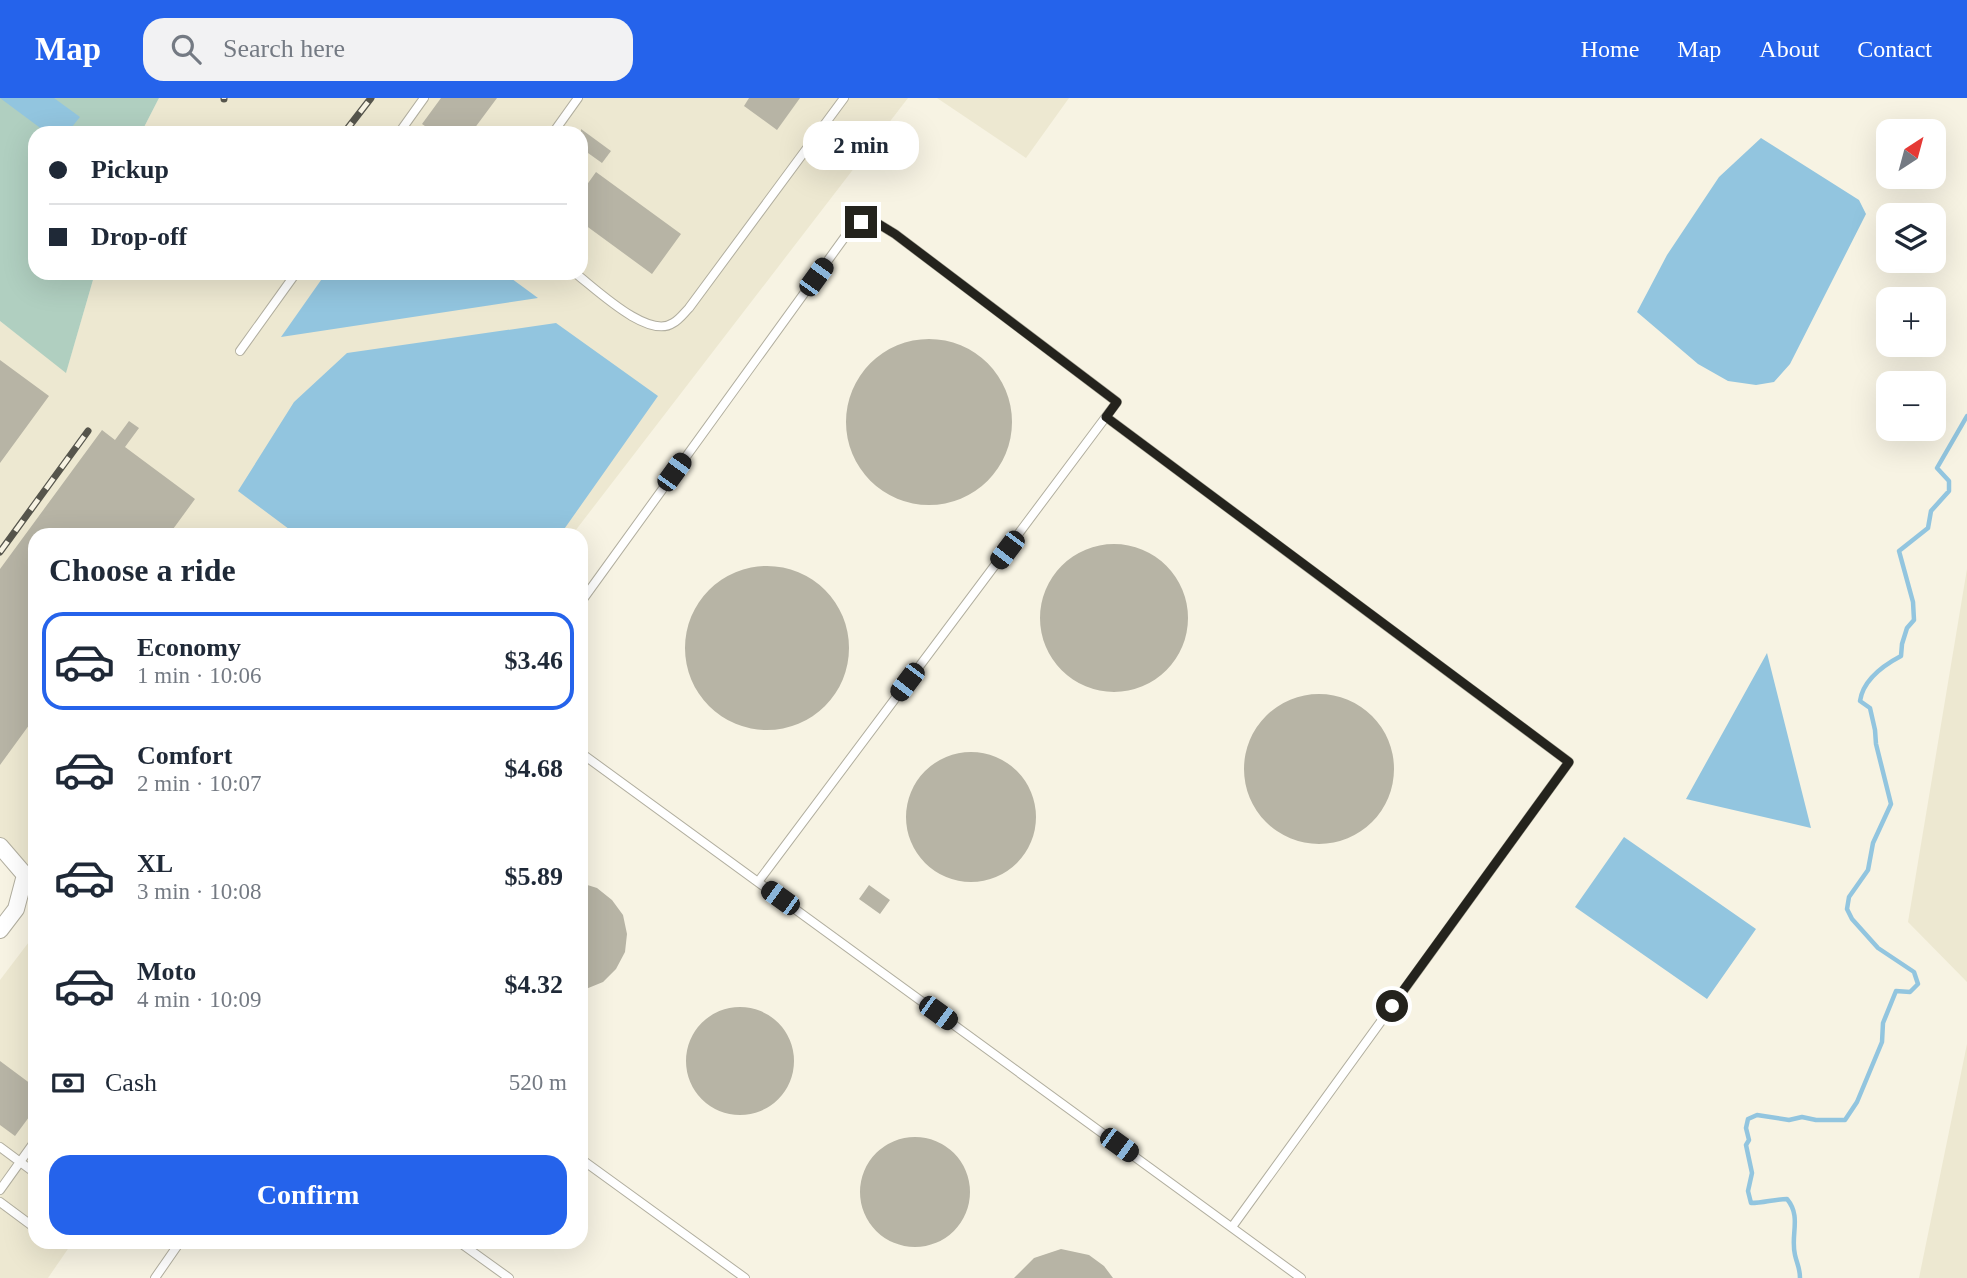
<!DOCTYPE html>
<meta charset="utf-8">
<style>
:root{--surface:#fff;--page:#f2f2f3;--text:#1f2937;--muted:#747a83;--line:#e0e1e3;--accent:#2563eb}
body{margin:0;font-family:Georgia,serif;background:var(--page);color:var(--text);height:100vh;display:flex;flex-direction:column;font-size:26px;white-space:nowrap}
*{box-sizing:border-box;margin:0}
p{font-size:23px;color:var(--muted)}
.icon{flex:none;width:38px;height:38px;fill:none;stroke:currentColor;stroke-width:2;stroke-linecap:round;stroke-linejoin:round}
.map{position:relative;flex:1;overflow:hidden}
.drawer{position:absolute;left:28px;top:430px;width:560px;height:721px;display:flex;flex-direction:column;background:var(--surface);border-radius:21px;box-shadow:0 7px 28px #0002}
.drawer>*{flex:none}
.top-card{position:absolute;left:28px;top:28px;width:560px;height:154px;border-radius:21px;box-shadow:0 7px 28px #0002;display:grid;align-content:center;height:154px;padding:0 21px;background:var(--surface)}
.needle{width:46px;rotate:36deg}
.buttons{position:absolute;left:1876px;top:21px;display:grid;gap:14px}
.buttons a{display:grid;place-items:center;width:70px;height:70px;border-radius:14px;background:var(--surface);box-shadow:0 7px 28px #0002;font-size:35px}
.end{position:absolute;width:32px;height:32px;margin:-16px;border:9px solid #24231d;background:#fff;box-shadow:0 0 0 4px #fff}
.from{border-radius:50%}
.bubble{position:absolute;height:49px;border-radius:21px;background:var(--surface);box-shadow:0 7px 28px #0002;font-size:23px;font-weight:800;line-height:49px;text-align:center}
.car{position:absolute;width:21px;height:42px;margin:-21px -10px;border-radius:9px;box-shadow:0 0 5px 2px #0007;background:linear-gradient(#222 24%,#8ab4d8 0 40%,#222 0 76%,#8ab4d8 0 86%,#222 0)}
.top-card b{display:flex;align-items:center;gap:24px;height:66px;font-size:26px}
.top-card b+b{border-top:2px solid var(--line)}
.top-card i{width:18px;height:18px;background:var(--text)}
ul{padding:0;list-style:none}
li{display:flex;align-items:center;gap:21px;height:98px;margin:0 14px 10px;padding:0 7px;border:4px solid transparent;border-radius:21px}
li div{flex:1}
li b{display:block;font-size:26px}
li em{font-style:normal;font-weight:800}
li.active{border-color:var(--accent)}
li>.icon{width:63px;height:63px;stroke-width:1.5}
h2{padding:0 21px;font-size:32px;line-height:84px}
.pay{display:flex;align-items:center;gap:18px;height:77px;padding:0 21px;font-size:26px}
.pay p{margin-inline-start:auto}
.action{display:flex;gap:14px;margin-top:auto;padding:14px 21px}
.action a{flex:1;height:80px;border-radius:21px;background:var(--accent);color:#fff;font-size:28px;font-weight:800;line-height:80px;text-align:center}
header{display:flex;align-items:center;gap:42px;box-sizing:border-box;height:98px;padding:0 35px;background:var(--accent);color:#fff}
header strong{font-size:33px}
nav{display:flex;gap:38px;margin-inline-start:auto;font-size:24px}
.search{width:490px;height:63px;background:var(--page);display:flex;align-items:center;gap:18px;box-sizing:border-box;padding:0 24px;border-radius:21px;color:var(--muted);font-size:26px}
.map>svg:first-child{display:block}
</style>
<header>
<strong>Map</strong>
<div class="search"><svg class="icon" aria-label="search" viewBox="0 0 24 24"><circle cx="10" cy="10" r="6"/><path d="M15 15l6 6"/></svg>Search here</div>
<nav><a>Home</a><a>Map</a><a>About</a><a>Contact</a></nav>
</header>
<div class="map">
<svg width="1967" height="1180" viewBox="0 0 1967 1180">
<rect width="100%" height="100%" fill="#f7f3e3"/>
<!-- built -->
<path fill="#ede8d1" d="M159,0H908L572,437L35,438V772L0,744V223L66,274L95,175H581V35H141Z
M937,0H1069L1026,60Z
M1967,471V884L1908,824Z
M35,836V1144L72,1145L48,1180H0V882Z
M1967,946V1180H1919Z"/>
<!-- green -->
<path fill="#b0cfc0" d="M0,0H159L141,35H35V175H95L66,275L0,223Z"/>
<!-- water -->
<path fill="#92c5df" d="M0,0H54L80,19L67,35H47Z
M1761,40L1859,102L1866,116L1790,266L1774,284L1756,287L1728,283L1698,266L1637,214L1667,157L1719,79Z
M326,175H504L538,200L281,239Z
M556,225L658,298L560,437H297L238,393L294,304L347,255Z
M1767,555L1811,730L1686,701Z
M1624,739L1756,831L1707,901L1575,809Z"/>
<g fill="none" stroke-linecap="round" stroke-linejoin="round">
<!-- stream -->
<path stroke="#92c5df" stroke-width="4.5" d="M1800,1180C1800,1170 1797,1166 1795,1157C1790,1137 1802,1119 1787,1101C1774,1101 1764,1105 1751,1105L1748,1093L1752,1075L1746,1047L1749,1042L1746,1030L1748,1021L1757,1017L1789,1022L1802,1019L1816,1022H1845L1857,1004L1882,944L1883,925L1896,893L1910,894L1918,886L1914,874L1878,850L1852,821L1847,811L1849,799L1868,772L1873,745L1891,706L1876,646L1875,632L1870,610L1860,603C1863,582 1884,567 1901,558L1902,546L1907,530L1914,522L1913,504L1899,453L1928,430L1931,413L1949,393V383L1937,370L1967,318"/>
</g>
<!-- building -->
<path fill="#b7b4a5" d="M441,0H497L471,35H435L422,26Z
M749,0H800L777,32L744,8Z
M581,31L611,53L602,65L581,50Z
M596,74L681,136L652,176L581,124V95Z
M846 324a83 83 0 1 1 166 0a83 83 0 1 1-166 0Z
M0,262L49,298L0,365Z
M129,323L139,330L125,349L195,401L168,438H35V619L0,667V471L102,332L115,342Z
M1040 520a74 74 0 1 1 148 0a74 74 0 1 1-148 0Z
M685 550a82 82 0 1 1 164 0a82 82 0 1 1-164 0Z
M1244 671a75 75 0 1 1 150 0a75 75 0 1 1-150 0Z
M906 719a65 65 0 1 1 130 0a65 65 0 1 1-130 0Z
M581,785L597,790L612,802L623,817L627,836L625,854L616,871L603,884L581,893Z
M869,787L890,802L880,816L859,801Z
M686 963a54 54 0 1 1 108 0a54 54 0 1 1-108 0Z
M0,963L35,989V1011L15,1038L0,1027Z
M860 1094a55 55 0 1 1 110 0a55 55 0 1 1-110 0Z
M1061,1151L1089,1157L1104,1168L1113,1180H1014L1034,1160Z"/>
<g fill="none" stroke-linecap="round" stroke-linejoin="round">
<!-- lane casing -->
<g stroke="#b1ae9f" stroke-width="10">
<path id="lane" d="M399,35L424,0
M553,35L578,0
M575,175C595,190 648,242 673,225C679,222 684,215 689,210L844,0
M240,253L296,175
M1106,319L1569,664L1232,1129
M581,504L847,136L861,124L877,125L895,136L1117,304L758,784
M581,655L1301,1180
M0,1049L35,1075
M581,1061L745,1180
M0,1092L35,1043
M0,1104L35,1130
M459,1144L509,1180
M155,1180L180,1144"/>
</g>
<!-- street casing -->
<g stroke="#b1ae9f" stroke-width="18">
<path id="street" d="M0,748L25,777L16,811L0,832"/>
</g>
<!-- lane -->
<use href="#lane" stroke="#fff" stroke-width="8"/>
<!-- street -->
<use href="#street" stroke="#fff" stroke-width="16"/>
<!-- rail casing -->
<g stroke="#56554c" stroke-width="7">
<path id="rail" d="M224,1V0
M344,35L371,0
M0,454L88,333"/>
</g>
<!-- rail -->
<use href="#rail" stroke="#f7f3e3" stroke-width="4.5" stroke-dasharray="13" stroke-linecap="butt"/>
</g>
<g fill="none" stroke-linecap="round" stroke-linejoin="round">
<!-- route -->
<path stroke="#24231d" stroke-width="9" d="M861,124L877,125L895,136L1117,304L1106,319L1569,664L1392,908"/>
</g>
</svg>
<div class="buttons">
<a><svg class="needle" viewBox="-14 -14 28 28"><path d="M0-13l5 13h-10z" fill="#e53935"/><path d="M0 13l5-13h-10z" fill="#747a83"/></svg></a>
<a><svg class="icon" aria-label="layers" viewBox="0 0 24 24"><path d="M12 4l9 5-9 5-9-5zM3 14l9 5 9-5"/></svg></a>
<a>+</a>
<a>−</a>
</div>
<i class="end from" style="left:1392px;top:908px"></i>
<i class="end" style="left:861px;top:124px"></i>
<div class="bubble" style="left:803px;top:23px;width:116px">2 min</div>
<i class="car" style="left:816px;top:179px;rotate:36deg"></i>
<i class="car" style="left:674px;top:374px;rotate:36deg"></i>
<i class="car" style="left:1007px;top:452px;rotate:217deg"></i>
<i class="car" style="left:907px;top:584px;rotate:217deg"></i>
<i class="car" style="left:780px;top:800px;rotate:306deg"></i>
<i class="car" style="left:938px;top:915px;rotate:126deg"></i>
<i class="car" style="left:1119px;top:1047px;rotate:126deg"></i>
<div class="top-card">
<b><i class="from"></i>Pickup</b>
<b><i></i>Drop-off</b>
</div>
<section class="drawer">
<h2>Choose a ride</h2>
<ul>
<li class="active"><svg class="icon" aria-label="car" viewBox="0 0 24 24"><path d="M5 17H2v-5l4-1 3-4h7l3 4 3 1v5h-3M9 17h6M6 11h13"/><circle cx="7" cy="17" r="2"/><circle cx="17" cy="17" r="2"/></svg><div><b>Economy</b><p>1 min · 10:06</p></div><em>$3.46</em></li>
<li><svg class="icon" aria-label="car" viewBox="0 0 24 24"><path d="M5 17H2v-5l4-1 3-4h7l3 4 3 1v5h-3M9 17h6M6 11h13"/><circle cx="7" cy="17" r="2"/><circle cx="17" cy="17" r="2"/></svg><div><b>Comfort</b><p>2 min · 10:07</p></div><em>$4.68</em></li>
<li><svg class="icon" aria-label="car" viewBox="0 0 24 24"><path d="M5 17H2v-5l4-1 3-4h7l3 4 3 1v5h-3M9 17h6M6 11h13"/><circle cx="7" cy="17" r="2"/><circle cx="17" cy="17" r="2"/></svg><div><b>XL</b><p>3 min · 10:08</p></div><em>$5.89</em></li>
<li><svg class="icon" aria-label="car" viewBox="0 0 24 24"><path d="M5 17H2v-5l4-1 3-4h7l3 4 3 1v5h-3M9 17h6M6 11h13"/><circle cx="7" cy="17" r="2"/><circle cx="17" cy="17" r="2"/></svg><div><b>Moto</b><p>4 min · 10:09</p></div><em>$4.32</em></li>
</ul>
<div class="pay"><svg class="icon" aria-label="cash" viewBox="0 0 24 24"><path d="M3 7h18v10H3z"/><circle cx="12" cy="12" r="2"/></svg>Cash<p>520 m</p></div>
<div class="action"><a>Confirm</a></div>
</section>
</div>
